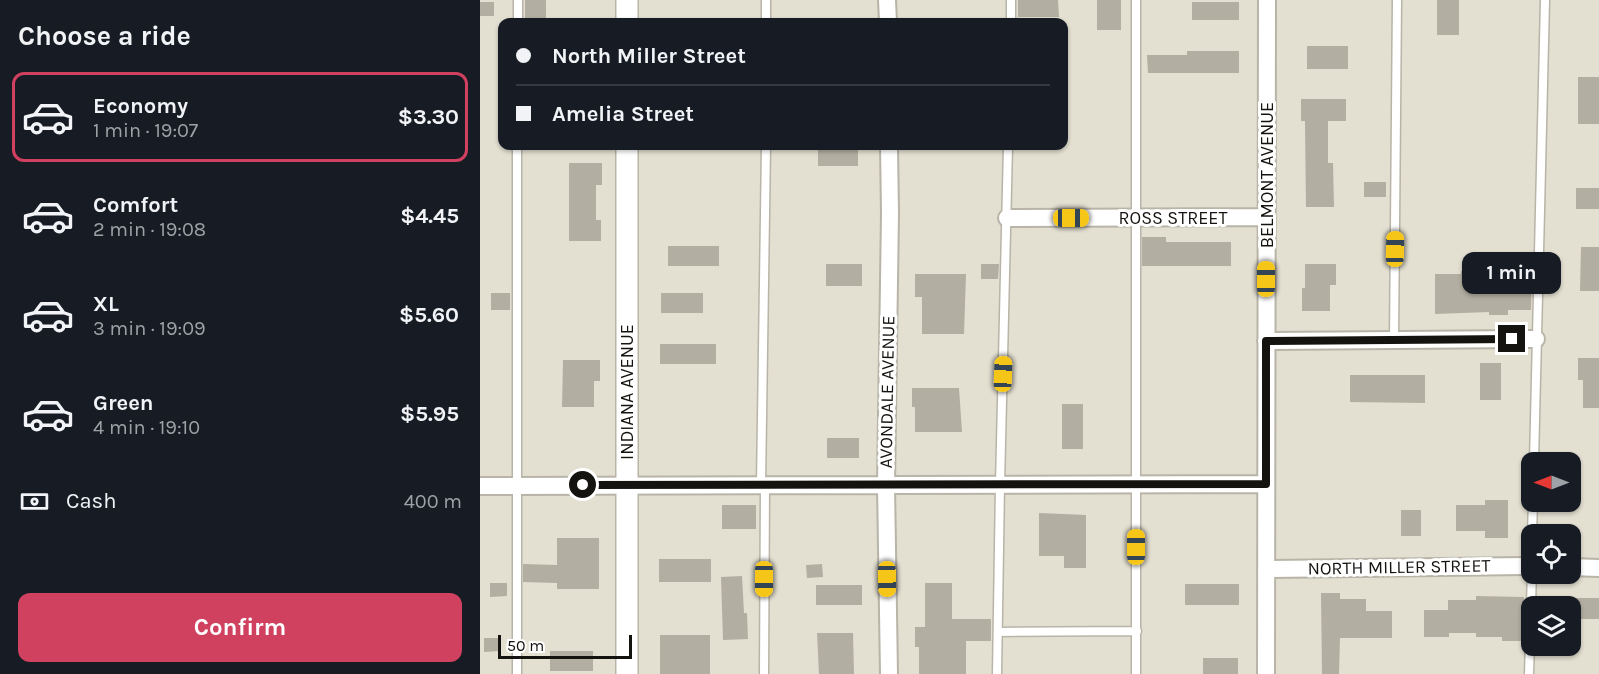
<!DOCTYPE html>
<meta charset="utf-8">
<style>
:root{--surface:#171b24;--page:#242831;--text:#f1f3f6;--muted:#9ea1a6;--line:#363941;--accent:#d0405f}
body{margin:0;font-family:Karla,sans-serif;background:var(--page);color:var(--text);height:100vh;display:flex;flex-direction:column;font-size:22px;white-space:nowrap}
*{box-sizing:border-box;margin:0}
p{font-size:20px;color:var(--muted)}
.icon{flex:none;width:33px;height:33px;fill:none;stroke:currentColor;stroke-width:2;stroke-linecap:round;stroke-linejoin:round}
.map{position:relative;flex:1;overflow:hidden}
.panel{display:flex;flex-direction:column;background:var(--surface);width:480px}
.panel>*{flex:none}
.top-card{position:absolute;left:18px;top:18px;width:570px;height:132px;border-radius:12px;box-shadow:0 2px 4px #0004;display:grid;align-content:center;height:132px;padding:0 18px;background:var(--surface)}
.needle{width:39px;rotate:270deg}
.tools{position:absolute;left:1041px;top:452px;display:grid;gap:12px}
.tools a{display:grid;place-items:center;width:60px;height:60px;border-radius:12px;background:var(--surface);box-shadow:0 2px 4px #0004;font-size:30px}
.scale{position:absolute;left:18px;bottom:15px;width:134px;box-sizing:border-box;padding-left:6px;border:3px solid #15130f;border-top:0;font-size:16px;line-height:21px;white-space:nowrap;color:#15130f;-webkit-text-stroke:4px #fff;paint-order:stroke}
.end{position:absolute;width:27px;height:27px;margin:-14px;border:8px solid #15130f;background:#fff;box-shadow:0 0 0 3px #fff}
.from{border-radius:50%}
.bubble{position:absolute;height:42px;border-radius:12px;background:var(--surface);box-shadow:0 2px 4px #0004;font-size:20px;font-weight:700;line-height:42px;text-align:center}
.car{position:absolute;width:18px;height:36px;margin:-18px -9px;border-radius:8px;box-shadow:0 0 4px 2px #0007;background:linear-gradient(#f5c518 24%,#345 0 40%,#f5c518 0 76%,#345 0 86%,#f5c518 0)}
.top-card b{display:flex;align-items:center;gap:21px;height:57px;font-size:22px}
.top-card b+b{border-top:2px solid var(--line)}
.top-card i{width:15px;height:15px;background:var(--text)}
ul{padding:0;list-style:none}
li{display:flex;align-items:center;gap:18px;height:90px;margin:0 12px 9px;padding:0 6px;border:3px solid transparent;border-radius:12px}
li div{flex:1}
li b{display:block;font-size:22px}
li em{font-style:normal;font-weight:700}
li.selected{border-color:var(--accent)}
li>.icon{width:54px;height:54px;stroke-width:1.5}
h2{padding:0 18px;font-size:27px;line-height:72px}
.pay{display:flex;align-items:center;gap:15px;height:66px;padding:0 18px;font-size:22px}
.pay p{margin-inline-start:auto}
.button{display:flex;gap:12px;margin-top:auto;padding:12px 18px}
.button a{flex:1;height:69px;border-radius:12px;background:var(--accent);color:#fff;font-size:24px;font-weight:700;line-height:69px;text-align:center}
main{display:flex;flex:1;min-height:0}
.map>svg:first-child{display:block}
</style>
<main>
<section class="panel">
<h2>Choose a ride</h2>
<ul>
<li class="selected"><svg class="icon" aria-label="car" viewBox="0 0 24 24"><path d="M5 17H2v-5l4-1 3-4h7l3 4 3 1v5h-3M9 17h6M6 11h13"/><circle cx="7" cy="17" r="2"/><circle cx="17" cy="17" r="2"/></svg><div><b>Economy</b><p>1 min · 19:07</p></div><em>$3.30</em></li>
<li><svg class="icon" aria-label="car" viewBox="0 0 24 24"><path d="M5 17H2v-5l4-1 3-4h7l3 4 3 1v5h-3M9 17h6M6 11h13"/><circle cx="7" cy="17" r="2"/><circle cx="17" cy="17" r="2"/></svg><div><b>Comfort</b><p>2 min · 19:08</p></div><em>$4.45</em></li>
<li><svg class="icon" aria-label="car" viewBox="0 0 24 24"><path d="M5 17H2v-5l4-1 3-4h7l3 4 3 1v5h-3M9 17h6M6 11h13"/><circle cx="7" cy="17" r="2"/><circle cx="17" cy="17" r="2"/></svg><div><b>XL</b><p>3 min · 19:09</p></div><em>$5.60</em></li>
<li><svg class="icon" aria-label="car" viewBox="0 0 24 24"><path d="M5 17H2v-5l4-1 3-4h7l3 4 3 1v5h-3M9 17h6M6 11h13"/><circle cx="7" cy="17" r="2"/><circle cx="17" cy="17" r="2"/></svg><div><b>Green</b><p>4 min · 19:10</p></div><em>$5.95</em></li>
</ul>
<div class="pay"><svg class="icon" aria-label="cash" viewBox="0 0 24 24"><path d="M3 7h18v10H3z"/><circle cx="12" cy="12" r="2"/></svg>Cash<p>400 m</p></div>
<div class="button"><a>Confirm</a></div>
</section>
<div class="map">
<svg width="1119" height="674" viewBox="0 0 1119 674">
<rect width="100%" height="100%" fill="#e3dfd1"/>
<!-- building -->
<path fill="#b2aea1" d="M45,0H66V22H45Z
M538,0H578L579,17H538Z
M617,0H641V30H617Z
M957,0H979V35H957Z
M0,2H14V16H0Z
M712,2H759V20H712Z
M827,46H868V69H827Z
M707,51H759V73H668L667,55H707Z
M1098,77H1119V124H1098Z
M821,99H866V121H848V163H853L854,207H826L825,121H821Z
M338,146H378V166H338Z
M89,163H122V185H116V220H121V241H89Z
M884,182H906V197H884Z
M1096,188H1119V209H1096Z
M662,237H686V242H751V266H662Z
M188,246H239V266H188Z
M1101,247H1119V291H1100Z
M346,264H382V286H346Z
M501,264H519L518,279H501Z
M825,264H856V285H850V311H822V288H825Z
M981,271L1052,273L1051,310H1028V315H1009V312L955,314V274H981Z
M435,274H486L484,334H442V297H435Z
M11,293H30V310H11Z
M181,293H223V313H181Z
M180,344H236V364H180Z
M1098,358H1119V408H1103V380H1098Z
M83,360H120V381H114V407H82Z
M1000,363H1021V400H1000Z
M870,375H945V403L870,402Z
M432,388H479L482,432H435V407H432Z
M582,404H603V449H582Z
M347,438H379V458H347Z
M1005,500H1028V538H1005V531H976V505H1005Z
M242,505H276V529H242Z
M921,510H941V536H921Z
M559,513L606,515V568H584V556H559Z
M77,538H119V589H77V583L43,582V564L77,565Z
M179,559H231V582H179Z
M342,564L343,577L327,578L326,565Z
M262,576L264,613H267L268,639L243,640L241,577Z
M10,583H27V596L10,597Z
M445,583H472V619H511V641H486V674H439V647H435V627H445Z
M705,584H759V605H705Z
M336,585H382V605H336Z
M841,593H860V599H886V611H912V638H860L859,674H842Z
M996,596L1044,597V641H1022V637H996V633H969V637H944V610H968V600H996Z
M1090,598H1119V619H1090Z
M337,633H373L374,674H339Z
M180,635H230V674H180Z
M4,638H20V651L4,652Z
M70,651H113V671H70Z
M723,658H758V674H723Z"/>
<g fill="none" stroke-linecap="round" stroke-linejoin="round">
<!-- service casing -->
<g stroke="#b8b4a7" stroke-width="11">
<path id="service" d="M286,0V22
M38,22V0
M531,22V0
M914,340L917,0
M1054,462L1065,0
M281,485L286,146
M1052,534L1053,501
M518,632L657,631
M37,674V146
M284,674L285,485
M517,674L520,485L528,146
M656,674V0
M1049,674L1052,570"/>
</g>
<!-- minor casing -->
<g stroke="#b8b4a7" stroke-width="20">
<path id="minor" d="M407,0L408,22
M527,218L786,217
M786,341L1056,339
M0,486L786,484
M1090,567L1119,568
M786,569L1052,566
M409,674L406,485L410,213L409,146
M786,674L787,0"/>
</g>
<!-- tertiary casing -->
<g stroke="#b8b4a7" stroke-width="24">
<path id="tertiary" d="M147,22V0
M147,674V146"/>
</g>
<!-- service -->
<use href="#service" stroke="#fff" stroke-width="8"/>
<!-- minor -->
<use href="#minor" stroke="#fff" stroke-width="16"/>
<!-- tertiary -->
<use href="#tertiary" stroke="#fff" stroke-width="21"/>
</g>
<g fill="none" stroke-linecap="round" stroke-linejoin="round">
<!-- route -->
<path stroke="#15130f" stroke-width="8" d="M103,485L786,484V341L1032,339"/>
</g>
<g text-anchor="middle" dominant-baseline="central" stroke-width="6" stroke-linejoin="round" paint-order="stroke">
<!-- street labels -->
<g font-size="18" fill="#15130f" stroke="#fff">
<text transform="translate(787 175) rotate(-90)">BELMONT AVENUE</text>
<text x="693" y="218">ROSS STREET</text>
<text transform="translate(147 392) rotate(-90)">INDIANA AVENUE</text>
<text transform="translate(407 392) rotate(-89)">AVONDALE AVENUE</text>
<text transform="translate(919 567) rotate(-1)">NORTH MILLER STREET</text>
</g>
</g>
</svg>
<div class="tools">
<a><svg class="needle" viewBox="-14 -14 28 28"><path d="M0-13l5 13h-10z" fill="#e53935"/><path d="M0 13l5-13h-10z" fill="#9ea1a6"/></svg></a>
<a><svg class="icon" aria-label="locate" viewBox="0 0 24 24"><circle cx="12" cy="12" r="6"/><path d="M12 2v4M12 18v4M2 12h4M18 12h4"/></svg></a>
<a><svg class="icon" aria-label="layers" viewBox="0 0 24 24"><path d="M12 4l9 5-9 5-9-5zM3 14l9 5 9-5"/></svg></a>
</div>
<div class="scale">50 m</div>
<i class="end from" style="left:103px;top:485px"></i>
<i class="end" style="left:1032px;top:339px"></i>
<div class="bubble" style="left:982px;top:252px;width:99px">1 min</div>
<i class="car" style="left:591px;top:218px;rotate:90deg"></i>
<i class="car" style="left:915px;top:249px;rotate:1deg"></i>
<i class="car" style="left:786px;top:279px;rotate:0deg"></i>
<i class="car" style="left:523px;top:374px;rotate:2deg"></i>
<i class="car" style="left:656px;top:547px;rotate:0deg"></i>
<i class="car" style="left:284px;top:579px;rotate:180deg"></i>
<i class="car" style="left:407px;top:579px;rotate:179deg"></i>
<div class="top-card">
<b><i class="from"></i>North Miller Street</b>
<b><i></i>Amelia Street</b>
</div>
</div>
</main>
